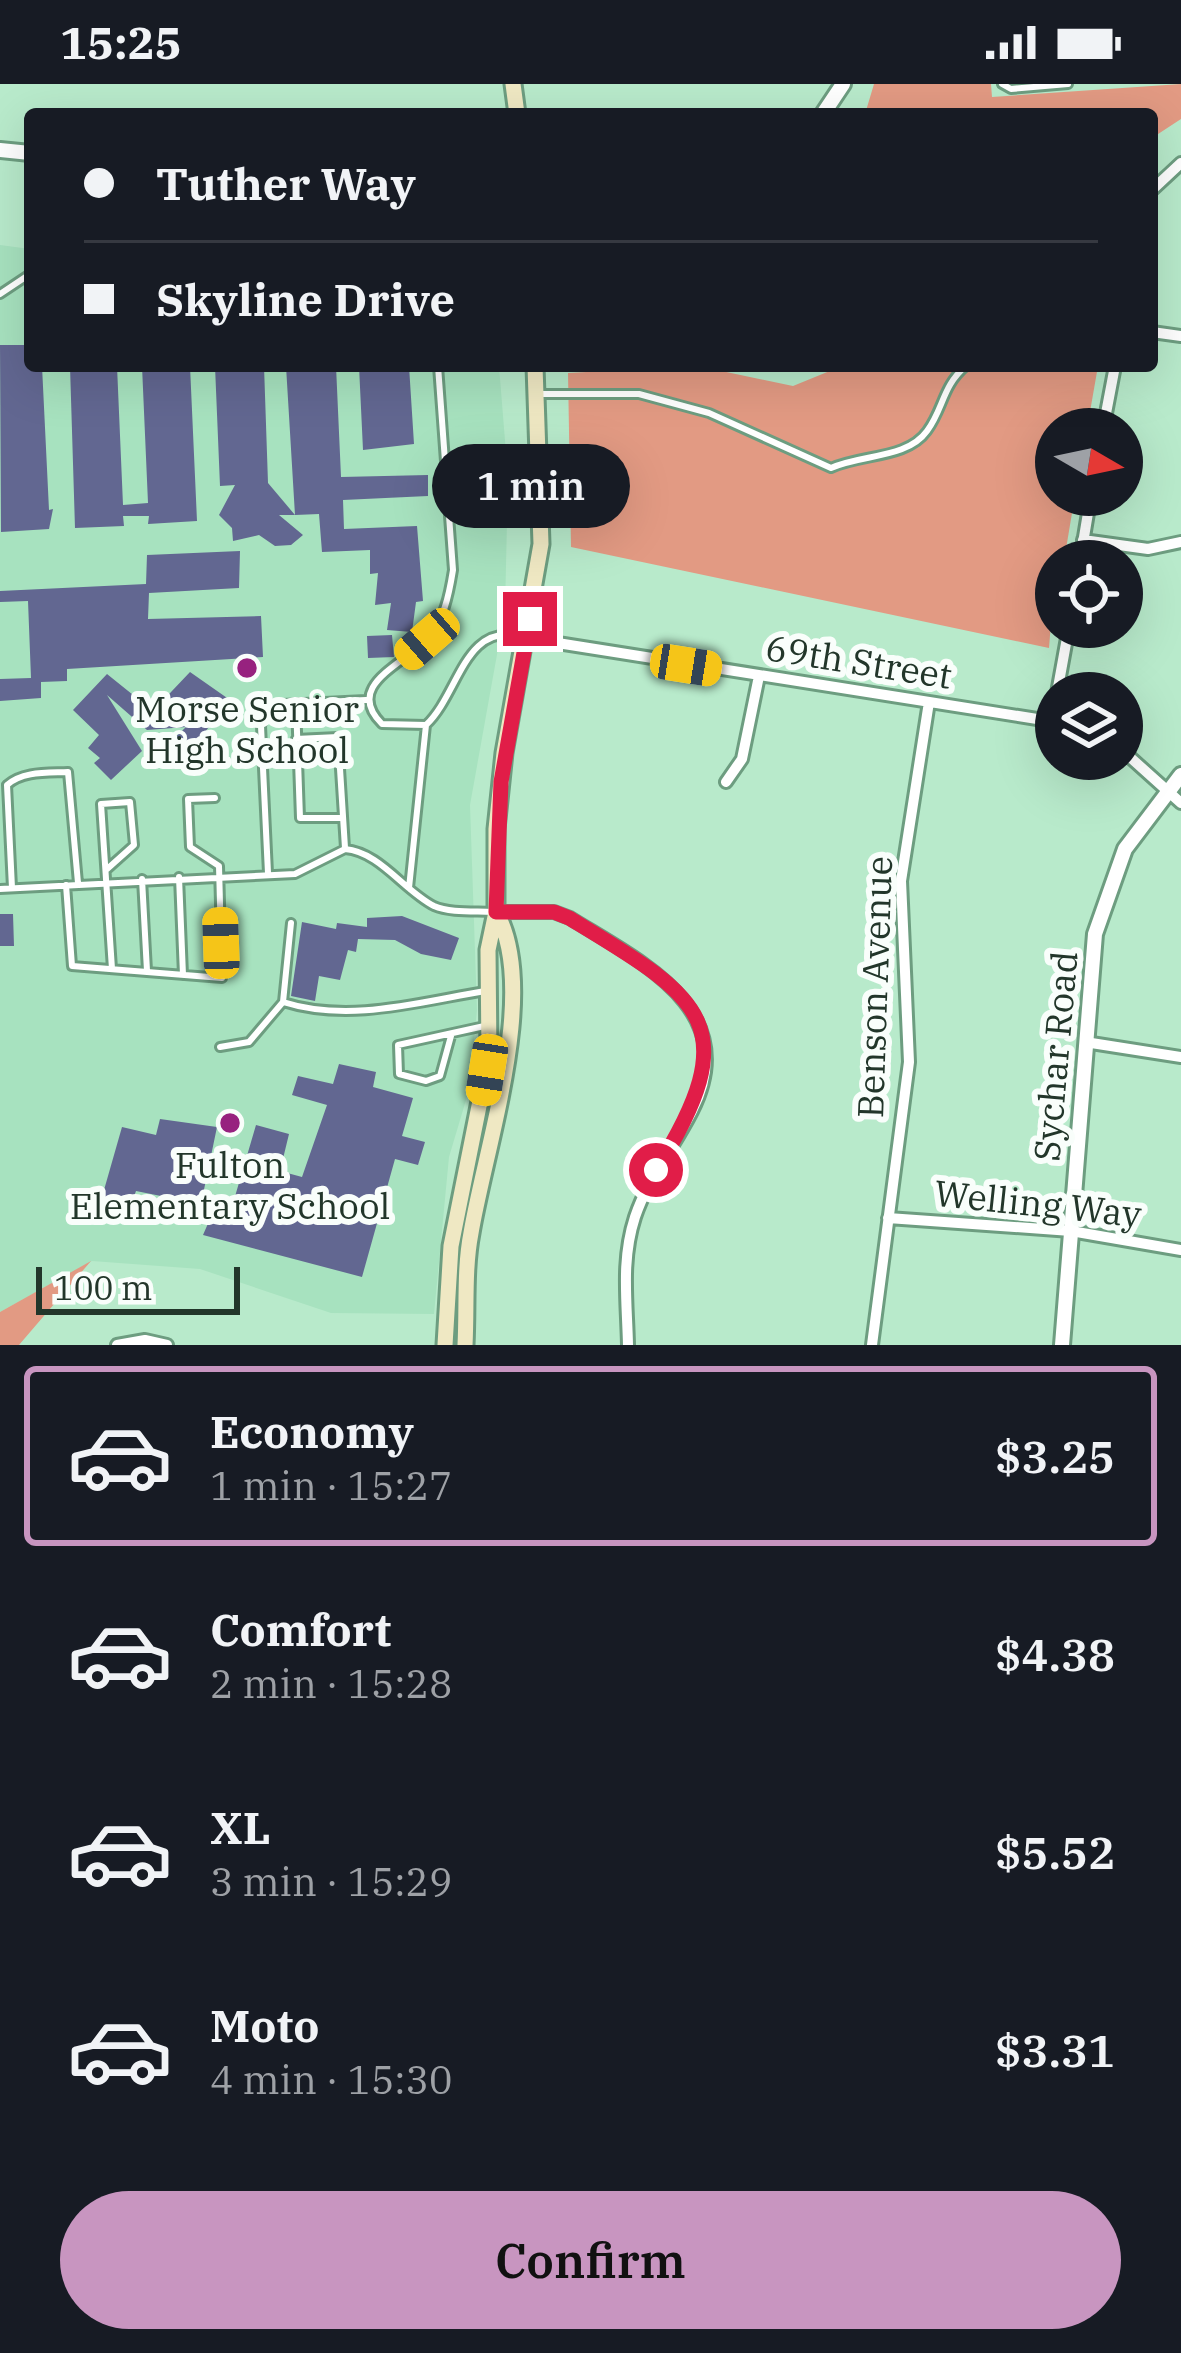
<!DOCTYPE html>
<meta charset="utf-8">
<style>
:root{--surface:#171b24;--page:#242831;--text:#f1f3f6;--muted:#9ea1a6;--line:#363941;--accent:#c895c0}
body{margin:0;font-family:"IBM Plex Serif",serif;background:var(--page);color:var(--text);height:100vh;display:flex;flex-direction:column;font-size:45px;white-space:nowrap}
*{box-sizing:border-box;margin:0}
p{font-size:39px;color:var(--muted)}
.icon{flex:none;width:66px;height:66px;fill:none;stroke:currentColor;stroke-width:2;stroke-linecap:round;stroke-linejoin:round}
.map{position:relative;height:1261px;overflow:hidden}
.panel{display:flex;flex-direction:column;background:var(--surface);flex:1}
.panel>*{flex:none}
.hud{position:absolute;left:24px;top:24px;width:1134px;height:264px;border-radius:12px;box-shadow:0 12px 48px #0002;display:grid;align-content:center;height:264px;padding:0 60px;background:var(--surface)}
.needle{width:78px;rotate:99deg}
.tools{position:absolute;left:1035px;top:324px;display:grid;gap:24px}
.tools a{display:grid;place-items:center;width:108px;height:108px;border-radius:50%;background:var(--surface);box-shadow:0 12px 48px #0002;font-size:60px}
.scale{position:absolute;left:36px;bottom:30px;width:204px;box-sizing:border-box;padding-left:12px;border:6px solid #22362a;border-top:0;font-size:33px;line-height:42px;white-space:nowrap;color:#22362a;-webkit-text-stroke:9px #f9fefb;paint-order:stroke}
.end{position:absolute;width:54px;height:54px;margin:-27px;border:15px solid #e11d48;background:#fff;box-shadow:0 0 0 6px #fff}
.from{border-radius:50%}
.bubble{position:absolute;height:84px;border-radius:42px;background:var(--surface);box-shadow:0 12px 48px #0002;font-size:39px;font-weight:600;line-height:84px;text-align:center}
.car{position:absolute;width:36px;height:72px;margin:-36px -18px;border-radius:15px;box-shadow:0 0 9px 3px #0007;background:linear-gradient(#f5c518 24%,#345 0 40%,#f5c518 0 76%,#345 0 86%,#f5c518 0)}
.hud b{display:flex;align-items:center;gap:42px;height:114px;font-size:45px}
.hud b+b{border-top:3px solid var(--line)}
.hud i{width:30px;height:30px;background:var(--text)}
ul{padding:21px 0 0;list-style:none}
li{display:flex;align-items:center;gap:36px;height:180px;margin:0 24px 18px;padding:0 36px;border:6px solid transparent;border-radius:12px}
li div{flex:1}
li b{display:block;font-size:45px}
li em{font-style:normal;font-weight:600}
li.on{border-color:var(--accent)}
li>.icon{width:108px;height:108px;stroke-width:1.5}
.cta{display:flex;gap:24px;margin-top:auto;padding:24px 60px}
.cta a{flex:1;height:138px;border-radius:72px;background:var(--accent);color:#111;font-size:48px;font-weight:600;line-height:138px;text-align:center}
.status{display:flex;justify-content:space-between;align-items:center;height:84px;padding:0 60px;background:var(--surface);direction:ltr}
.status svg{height:33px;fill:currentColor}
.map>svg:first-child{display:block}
</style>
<div class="status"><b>15:25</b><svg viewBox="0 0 49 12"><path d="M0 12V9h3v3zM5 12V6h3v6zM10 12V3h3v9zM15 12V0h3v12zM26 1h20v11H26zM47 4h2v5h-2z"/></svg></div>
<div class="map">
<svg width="1181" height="1261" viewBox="0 0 1181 1261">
<rect width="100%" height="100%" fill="#b8eacb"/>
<!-- built -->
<path fill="#a7e2bf" d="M0,161L30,165V282H499L508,394L505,526L470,721L477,926L469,1006L449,1073L434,1230L331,1229L200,1185L92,1177L0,1228Z"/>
<!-- green -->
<path fill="#e29a83" d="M874,0H991L992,13L1181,0V35L1152,54V30H865Z
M698,282L793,302L842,282H1098L1087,345H1056V411H1075L1064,477H1056L1049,564L571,463L568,289Z
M91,1177L19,1261H0V1228Z"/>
<!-- building -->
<path fill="#626791" d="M0,261H30V282H42L49,426L53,425L49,445L1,448Z
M70,282H117L123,421L148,419L142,282H190L197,437L148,440L149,432H123L124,442L75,444Z
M215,282H264L268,399L295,431H279L303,451L291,461L275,462L259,451L233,457L232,444L219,431L235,401L220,402Z
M286,282H336L341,393L428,391V412L343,416L344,445L417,442L423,517L416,518L412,548L387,546L391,519L375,521L378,489L370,490V466L322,468L319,430L295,431Z
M359,282H409L414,360L363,366Z
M240,467L239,504L149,509L148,535L261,532L263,573L67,585V597L41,598V614L0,617V595L31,594L28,517L0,518V507L146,500L147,471Z
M392,551L394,573L368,574L367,552Z
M190,588L230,616L205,648L214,655L204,667L210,674L195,689L165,663L186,643L147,646L107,611L142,667L111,696L94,679L100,674L88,664L99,651L73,626L107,590L153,627Z
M0,830H13L14,862H0Z
M402,832L459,854L451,876L421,870L395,856L358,855L356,868L348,866L340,896L319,892L315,917L291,912L302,838L336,845L337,839L367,843V834Z
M339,980L376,988L373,1003L413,1014L402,1052L425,1058L418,1081L395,1075L362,1193L203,1151L216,1121L231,1126L256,1041L289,1050L280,1087L302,1093L327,1021L292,1011L298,992L333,1000Z
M160,1035L217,1043L201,1120L136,1107L129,1127L100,1120L122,1043L156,1051Z"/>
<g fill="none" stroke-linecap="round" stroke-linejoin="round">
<!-- service casing -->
<g stroke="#6d9d80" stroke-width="12">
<path id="service" d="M1002,0L1011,5L1068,0
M0,210L30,190
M438,282L453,486C449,511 444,537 426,556C401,582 344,602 382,640L426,641C459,610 464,539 520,552
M537,310H639L709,329L831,384C861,370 907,375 927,347C944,324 942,302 966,282
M296,619L300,734H341
M296,655L338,653L345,764
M106,786L134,761L130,718L101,720L112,885
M268,789L261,642L265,629L283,620L366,616
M179,793L183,891
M142,795L147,887
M66,801L72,882L222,894L219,782L190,763L188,715L215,714
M12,804L7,701C23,687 47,689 68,688L78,799
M409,804L426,641
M0,805L295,790L345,765C380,768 403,806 434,822C450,829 475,827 492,828
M283,918C349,939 419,918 485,907
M451,952L440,992L426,997L399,990L398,961L489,941
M220,963L249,958L283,918L291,839"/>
</g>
<!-- minor casing -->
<g stroke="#6d9d80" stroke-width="16">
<path id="minor" d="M1152,106L1181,79
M1152,248L1181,252
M1103,345L1115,282
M1083,456L1148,465L1181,458
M1080,477L1091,411
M526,554L1056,638
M1057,609L1069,543
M1053,637L1056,617
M1122,666L1181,719
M726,698L742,675L759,592
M496,828H554L570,834C639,877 744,925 692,1027C674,1063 648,1094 635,1133C621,1176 627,1216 628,1261
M1085,958L1181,973
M888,1134L1071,1147L1181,1166
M117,1261L145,1256L167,1261
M872,1261L909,978L901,797L929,618"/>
</g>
<!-- tertiary casing -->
<g stroke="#6d9d80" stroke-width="20">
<path id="tertiary" d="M823,30L843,0
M0,66L30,69
M1062,1261L1095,850L1125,765L1181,691"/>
</g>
<!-- secondary casing -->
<g stroke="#6d9d80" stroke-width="21">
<path id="secondary" d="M513,0L517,30
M445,1261L451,1162L489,972L488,866L496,828V745L504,669L541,460L535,282
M465,1261C467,1224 464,1185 471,1149C485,1064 540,906 496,828"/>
</g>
<!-- service -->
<use href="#service" stroke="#fff" stroke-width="6"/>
<!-- minor -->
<use href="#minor" stroke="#fff" stroke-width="10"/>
<!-- tertiary -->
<use href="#tertiary" stroke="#fff" stroke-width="14"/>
<!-- secondary -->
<use href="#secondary" stroke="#efe8c3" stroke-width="15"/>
</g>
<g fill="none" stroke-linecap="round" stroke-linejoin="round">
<!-- route -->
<path stroke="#e11d48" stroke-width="15" d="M530,535L501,698L496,828H554L569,834C699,913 749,938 656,1086"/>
</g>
<!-- markers -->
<g fill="#97227f" stroke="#f9fefb" stroke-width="4.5">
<circle cx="247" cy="584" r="12"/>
<circle cx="230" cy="1039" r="12"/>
</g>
<g text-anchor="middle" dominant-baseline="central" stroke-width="12" stroke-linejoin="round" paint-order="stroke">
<!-- street labels -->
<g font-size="36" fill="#22362a" stroke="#f9fefb">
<text transform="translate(859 577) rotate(9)">69th Street</text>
<text transform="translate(874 903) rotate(-88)">Benson Avenue</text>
<text transform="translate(1055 972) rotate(-85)">Sychar Road</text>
<text transform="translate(1038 1119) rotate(6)">Welling Way</text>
</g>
<!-- poi labels -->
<g font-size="36" fill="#22362a" stroke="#f9fefb">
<text x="247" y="624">Morse Senior<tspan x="247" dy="41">High School</tspan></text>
<text x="230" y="1080">Fulton<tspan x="230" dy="41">Elementary School</tspan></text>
</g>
</g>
</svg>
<div class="tools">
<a><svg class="needle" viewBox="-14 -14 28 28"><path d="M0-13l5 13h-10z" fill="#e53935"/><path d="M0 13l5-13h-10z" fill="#9ea1a6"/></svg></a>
<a><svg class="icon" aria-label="locate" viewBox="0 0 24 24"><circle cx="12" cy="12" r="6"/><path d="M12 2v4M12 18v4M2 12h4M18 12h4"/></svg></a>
<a><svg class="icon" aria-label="layers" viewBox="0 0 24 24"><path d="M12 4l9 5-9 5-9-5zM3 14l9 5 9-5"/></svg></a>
</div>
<div class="scale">100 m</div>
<i class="end from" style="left:656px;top:1086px"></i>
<i class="end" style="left:530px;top:535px"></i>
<div class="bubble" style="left:432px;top:360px;width:198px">1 min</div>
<i class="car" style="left:427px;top:555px;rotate:229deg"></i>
<i class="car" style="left:686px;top:581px;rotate:99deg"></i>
<i class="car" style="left:221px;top:859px;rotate:358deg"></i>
<i class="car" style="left:487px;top:986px;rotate:189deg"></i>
<div class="hud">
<b><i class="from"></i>Tuther Way</b>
<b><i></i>Skyline Drive</b>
</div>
</div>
<section class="panel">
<ul>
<li class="on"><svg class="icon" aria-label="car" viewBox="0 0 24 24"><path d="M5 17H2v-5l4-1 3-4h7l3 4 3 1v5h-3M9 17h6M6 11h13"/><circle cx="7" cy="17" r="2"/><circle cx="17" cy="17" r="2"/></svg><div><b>Economy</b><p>1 min · 15:27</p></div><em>$3.25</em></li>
<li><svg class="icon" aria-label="car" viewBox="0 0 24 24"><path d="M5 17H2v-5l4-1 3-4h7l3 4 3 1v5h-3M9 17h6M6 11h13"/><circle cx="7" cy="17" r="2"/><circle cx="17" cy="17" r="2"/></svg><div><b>Comfort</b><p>2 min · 15:28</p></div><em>$4.38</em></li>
<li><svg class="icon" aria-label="car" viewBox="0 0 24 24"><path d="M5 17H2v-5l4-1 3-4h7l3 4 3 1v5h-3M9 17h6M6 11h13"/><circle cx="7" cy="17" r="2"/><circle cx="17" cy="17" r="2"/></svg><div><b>XL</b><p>3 min · 15:29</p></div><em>$5.52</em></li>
<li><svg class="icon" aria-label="car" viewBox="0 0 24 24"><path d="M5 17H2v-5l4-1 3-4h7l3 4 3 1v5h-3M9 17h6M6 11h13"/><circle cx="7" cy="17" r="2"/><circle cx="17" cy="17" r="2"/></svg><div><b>Moto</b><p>4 min · 15:30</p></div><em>$3.31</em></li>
</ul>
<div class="cta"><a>Confirm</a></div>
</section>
